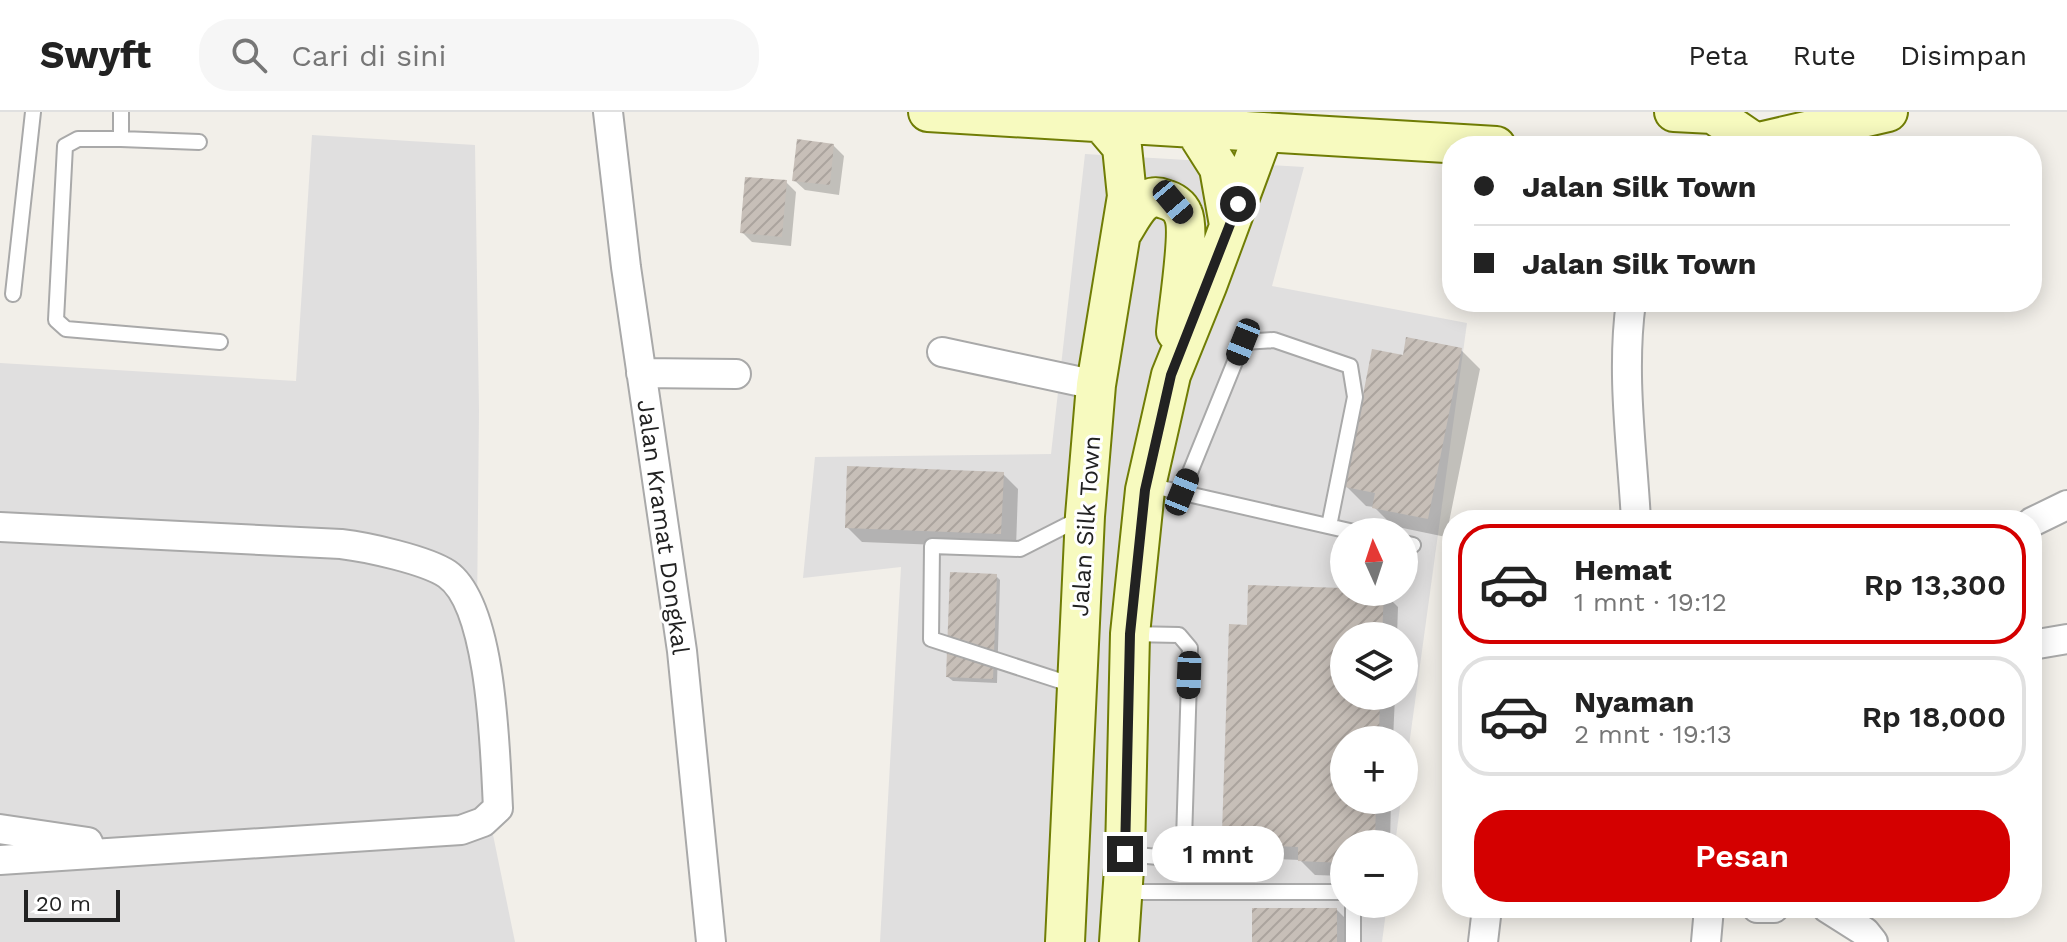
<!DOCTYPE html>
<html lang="id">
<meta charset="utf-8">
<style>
:root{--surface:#fff;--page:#f6f6f6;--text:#222;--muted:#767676;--line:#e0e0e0;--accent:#d40000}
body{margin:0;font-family:"Work Sans",sans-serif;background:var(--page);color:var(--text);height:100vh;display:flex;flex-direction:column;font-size:30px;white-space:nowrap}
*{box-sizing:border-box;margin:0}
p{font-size:26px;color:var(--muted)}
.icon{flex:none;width:44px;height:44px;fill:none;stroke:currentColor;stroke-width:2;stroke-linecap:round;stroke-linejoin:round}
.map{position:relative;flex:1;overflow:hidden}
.side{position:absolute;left:1442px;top:398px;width:600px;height:408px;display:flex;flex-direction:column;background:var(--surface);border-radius:32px;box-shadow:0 4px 20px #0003}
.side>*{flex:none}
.hud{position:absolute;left:1442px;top:24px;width:600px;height:176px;border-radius:32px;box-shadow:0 4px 20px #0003;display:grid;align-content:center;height:176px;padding:0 32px;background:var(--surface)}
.needle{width:52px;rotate:357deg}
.tools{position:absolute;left:1330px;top:406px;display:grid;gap:16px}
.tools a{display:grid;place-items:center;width:88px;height:88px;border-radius:50%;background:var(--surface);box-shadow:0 4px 20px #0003;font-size:40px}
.scale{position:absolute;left:24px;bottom:20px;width:96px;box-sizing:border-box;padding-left:8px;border:4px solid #222;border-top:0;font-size:22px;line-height:28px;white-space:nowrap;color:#222;-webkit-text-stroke:6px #fff;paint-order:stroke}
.end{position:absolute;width:36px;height:36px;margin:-18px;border:10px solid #222;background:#fff;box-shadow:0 0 0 4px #fff}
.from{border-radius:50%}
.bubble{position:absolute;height:56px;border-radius:28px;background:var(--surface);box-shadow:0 4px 20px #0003;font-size:26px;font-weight:600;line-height:56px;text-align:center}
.car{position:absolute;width:24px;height:48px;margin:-24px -12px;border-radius:10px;box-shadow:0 0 6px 2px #0007;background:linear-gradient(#222 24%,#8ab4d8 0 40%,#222 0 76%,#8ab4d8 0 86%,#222 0)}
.hud b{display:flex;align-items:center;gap:28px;height:76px;font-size:30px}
.hud b+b{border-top:2px solid var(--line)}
.hud i{width:20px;height:20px;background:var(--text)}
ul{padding:14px 0 0;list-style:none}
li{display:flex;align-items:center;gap:24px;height:120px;margin:0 16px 12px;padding:0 16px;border:4px solid var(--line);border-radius:32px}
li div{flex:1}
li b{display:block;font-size:30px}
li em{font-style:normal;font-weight:600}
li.selected{border-color:var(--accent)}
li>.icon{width:72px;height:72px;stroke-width:1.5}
.cta{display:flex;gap:16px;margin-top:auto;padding:16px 32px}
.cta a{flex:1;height:92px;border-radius:32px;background:var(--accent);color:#fff;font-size:32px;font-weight:600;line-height:92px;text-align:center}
header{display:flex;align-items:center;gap:48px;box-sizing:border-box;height:112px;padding:0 40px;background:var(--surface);border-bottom:2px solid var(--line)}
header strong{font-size:38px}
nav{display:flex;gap:44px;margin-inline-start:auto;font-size:28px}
.search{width:560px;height:72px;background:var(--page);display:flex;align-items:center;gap:20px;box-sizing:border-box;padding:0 28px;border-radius:32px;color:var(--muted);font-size:30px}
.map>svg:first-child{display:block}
</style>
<header>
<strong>Swyft</strong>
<div class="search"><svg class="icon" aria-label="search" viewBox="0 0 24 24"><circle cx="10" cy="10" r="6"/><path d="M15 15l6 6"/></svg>Cari di sini</div>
<nav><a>Peta</a><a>Rute</a><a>Disimpan</a></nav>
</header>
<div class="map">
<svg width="2067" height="830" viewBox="0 0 2067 830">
<defs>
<pattern id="building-hatch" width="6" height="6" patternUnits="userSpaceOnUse" patternTransform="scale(2)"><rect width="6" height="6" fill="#c7bfb8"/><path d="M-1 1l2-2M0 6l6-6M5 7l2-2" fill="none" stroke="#aba49e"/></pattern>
</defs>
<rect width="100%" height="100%" fill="#f2efe9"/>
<!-- residential -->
<path fill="#e0dfdf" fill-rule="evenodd" d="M312,23L475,33L479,298L477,502L491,713L515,830H0V251L296,269Z
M1085,42L1304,55L1272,174L1467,211L1404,670V628H1344V688H1401L1395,732H1344V792H1387L1382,830H880L901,455L803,466L815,345L1051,342ZM1344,420H1404V480H1344ZM1344,524H1404V584H1344Z"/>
<!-- shadow -->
<path fill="#0003" d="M833,33L844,44L839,83L805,78L794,68Z
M786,70L796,80L791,134L752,130L742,120Z
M1461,238L1480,257L1446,425L1393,414L1374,395L1366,394L1347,375L1404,245Z
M1003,362L1018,377L1016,436L862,430L847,415Z
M996,464L1000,468L997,571L953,569L948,565Z
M1344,478L1383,480L1398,495L1397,524H1344V584H1395L1393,628H1344V688H1391L1390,732H1344V764L1315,763L1300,748L1248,746L1224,720L1248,515Z
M1337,798L1352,813V830H1254Z"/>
<!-- building -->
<path fill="url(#building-hatch)" d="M797,27L834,32L830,73L792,69Z
M745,65L787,68L782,125L740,121Z
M1406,225L1462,236L1428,407L1372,396L1375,381L1345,375L1372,237L1403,243Z
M847,354L1004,360L1001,422L845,416Z
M950,460L997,462L993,567L946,565Z
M1248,473L1344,476V480H1384L1382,524H1344V584H1380L1379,628H1344V688H1376L1375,732H1344V751L1298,749V735L1231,732V721L1222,720L1229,512L1247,513Z
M1252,796H1337V830H1252Z"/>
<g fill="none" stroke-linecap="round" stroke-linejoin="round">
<!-- lane casing -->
<g stroke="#a9a9a9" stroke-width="18">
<path id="lane" d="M121,0V27H78L65,34L56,208L66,217L220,230
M121,27L199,30
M13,182L33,0
M1148,377L1157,375L1354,420
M1182,380L1243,230L1274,228L1350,254L1355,285L1329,414
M1404,431L1413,433
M1076,574L931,527L932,434L1020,437L1081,406
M1127,742L1168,746L1184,728L1190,536L1179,523L1130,522
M1122,780H1344
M1353,830V792"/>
</g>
<!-- street casing -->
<g stroke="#a9a9a9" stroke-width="32">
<path id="street" d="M608,0L626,155L682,539L711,830
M1631,190C1621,261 1632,336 1636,408
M942,240L1096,273
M641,261L736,262
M2032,410L2067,393
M0,415L341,432C367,435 426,448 447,462C493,494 495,643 498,696L483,710L461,718L0,748
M2032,533L2067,527
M0,717L88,730
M1757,796H1774
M1827,796L1865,820L1873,830
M1483,830L1487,796
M1706,830L1709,796"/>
</g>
<!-- secondary casing -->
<g stroke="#707d05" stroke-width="42">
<path id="secondary" d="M928,0L1496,34
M1674,0L1713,2L1757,32
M1181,5L1193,15L1219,56L1229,113
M1742,34L1888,0
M1121,122C1132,106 1142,78 1164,87C1172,89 1180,94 1183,102C1191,119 1178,197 1176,220
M1065,830L1085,404L1096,273L1127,84L1122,35L1100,9
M1119,830L1125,742L1130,522L1145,378L1171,263L1207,174L1264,20"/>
</g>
<!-- lane -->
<use href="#lane" stroke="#fff" stroke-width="14"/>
<!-- street -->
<use href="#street" stroke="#fff" stroke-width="28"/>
<!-- secondary -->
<use href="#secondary" stroke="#f7fabf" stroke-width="38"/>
</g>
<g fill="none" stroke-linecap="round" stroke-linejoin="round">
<!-- route -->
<path stroke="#222" stroke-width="10" d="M1125,742L1130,522L1145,378L1171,263L1238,92"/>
</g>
<g text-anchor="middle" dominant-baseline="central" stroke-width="6" stroke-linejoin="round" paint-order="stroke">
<!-- street labels -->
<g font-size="24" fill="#222" stroke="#fff">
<text transform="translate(1086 414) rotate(-86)">Jalan Silk Town</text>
<text transform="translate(663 415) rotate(82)">Jalan Kramat Dongkal</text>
</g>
</g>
</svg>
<div class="tools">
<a><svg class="needle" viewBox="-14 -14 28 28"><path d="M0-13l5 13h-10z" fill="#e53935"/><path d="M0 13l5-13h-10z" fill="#767676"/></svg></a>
<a><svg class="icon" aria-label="layers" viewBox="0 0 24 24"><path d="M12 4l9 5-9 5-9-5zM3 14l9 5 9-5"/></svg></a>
<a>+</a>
<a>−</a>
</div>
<div class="scale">20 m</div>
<i class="end from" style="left:1238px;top:92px"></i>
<i class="end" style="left:1125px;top:742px"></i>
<div class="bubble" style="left:1152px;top:714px;width:132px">1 mnt</div>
<i class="car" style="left:1173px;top:90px;rotate:140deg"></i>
<i class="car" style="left:1243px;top:230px;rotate:202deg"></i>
<i class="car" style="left:1182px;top:380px;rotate:22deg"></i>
<i class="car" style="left:1189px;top:563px;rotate:182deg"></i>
<div class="hud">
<b><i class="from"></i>Jalan Silk Town</b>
<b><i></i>Jalan Silk Town</b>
</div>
<section class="side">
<ul>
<li class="selected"><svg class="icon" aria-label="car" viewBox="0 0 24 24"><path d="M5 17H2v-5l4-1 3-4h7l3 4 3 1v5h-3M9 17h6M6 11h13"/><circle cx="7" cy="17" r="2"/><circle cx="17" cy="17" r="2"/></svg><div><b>Hemat</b><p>1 mnt · 19:12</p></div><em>Rp 13,300</em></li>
<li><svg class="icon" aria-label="car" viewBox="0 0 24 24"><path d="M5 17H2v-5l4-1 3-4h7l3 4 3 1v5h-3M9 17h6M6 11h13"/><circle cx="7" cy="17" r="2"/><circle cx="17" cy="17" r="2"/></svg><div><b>Nyaman</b><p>2 mnt · 19:13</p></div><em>Rp 18,000</em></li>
</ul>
<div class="cta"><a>Pesan</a></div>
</section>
</div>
